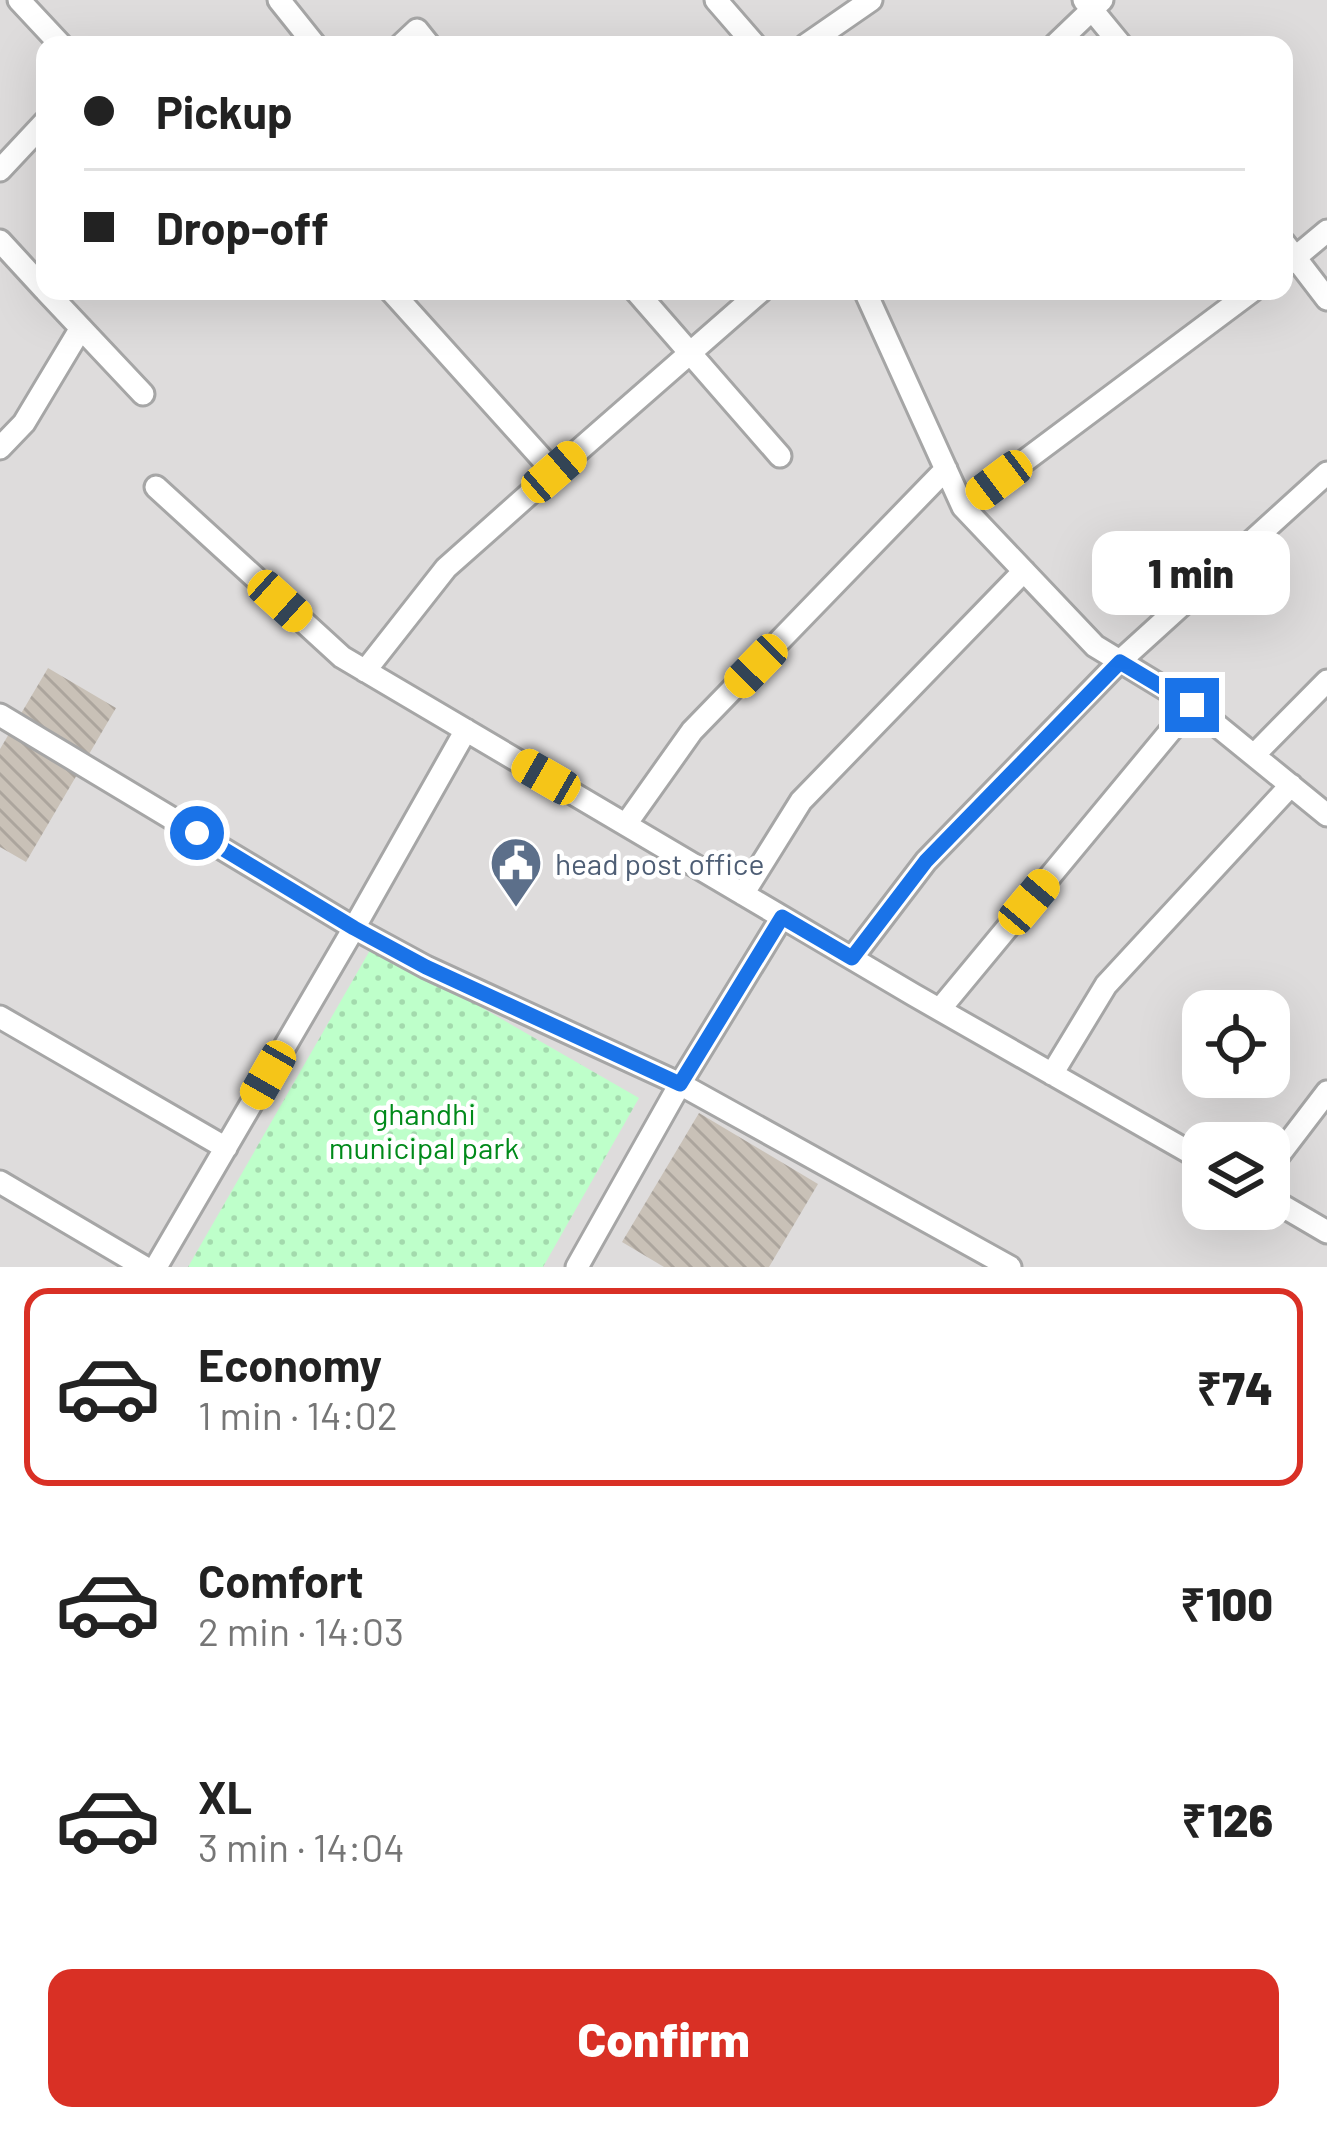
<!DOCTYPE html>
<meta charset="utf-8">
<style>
:root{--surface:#fff;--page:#f6f6f6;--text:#222;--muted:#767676;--line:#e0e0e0;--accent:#d93025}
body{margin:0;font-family:Barlow,sans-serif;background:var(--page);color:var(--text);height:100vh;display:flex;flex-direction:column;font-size:45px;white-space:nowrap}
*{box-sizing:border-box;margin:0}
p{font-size:39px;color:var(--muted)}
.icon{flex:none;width:66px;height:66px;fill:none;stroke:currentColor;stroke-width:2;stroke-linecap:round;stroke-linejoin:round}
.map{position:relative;height:1267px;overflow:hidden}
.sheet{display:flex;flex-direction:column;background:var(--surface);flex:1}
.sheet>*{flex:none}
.guide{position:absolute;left:36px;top:36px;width:1257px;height:264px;border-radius:24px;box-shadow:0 12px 48px #0002;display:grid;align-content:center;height:264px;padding:0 48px;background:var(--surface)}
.tools{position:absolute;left:1182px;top:990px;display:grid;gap:24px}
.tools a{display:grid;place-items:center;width:108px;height:108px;border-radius:24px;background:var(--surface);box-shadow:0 12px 48px #0002;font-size:60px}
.end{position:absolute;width:54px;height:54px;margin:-27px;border:15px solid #1a73e8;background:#fff;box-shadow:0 0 0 6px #fff}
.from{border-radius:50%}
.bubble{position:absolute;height:84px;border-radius:24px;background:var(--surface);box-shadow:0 12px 48px #0002;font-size:39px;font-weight:800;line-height:84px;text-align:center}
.car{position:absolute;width:36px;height:72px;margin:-36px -18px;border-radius:15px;box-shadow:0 0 9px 3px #0007;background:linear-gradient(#f5c518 24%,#345 0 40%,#f5c518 0 76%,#345 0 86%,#f5c518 0)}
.guide b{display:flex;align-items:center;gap:42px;height:114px;font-size:45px}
.guide b+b{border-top:3px solid var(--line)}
.guide i{width:30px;height:30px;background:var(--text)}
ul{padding:21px 0 0;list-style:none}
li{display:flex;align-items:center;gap:36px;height:198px;margin:0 24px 18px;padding:0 24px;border:6px solid transparent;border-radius:24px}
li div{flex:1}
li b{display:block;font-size:45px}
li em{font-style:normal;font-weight:800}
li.selected{border-color:var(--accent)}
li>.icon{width:108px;height:108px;stroke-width:1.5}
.button{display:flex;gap:24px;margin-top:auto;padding:24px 48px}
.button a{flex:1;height:138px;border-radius:24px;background:var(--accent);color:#fff;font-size:48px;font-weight:800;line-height:138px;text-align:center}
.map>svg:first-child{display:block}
</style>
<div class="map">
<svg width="1327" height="1267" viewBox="0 0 1327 1267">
<defs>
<pattern id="park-dots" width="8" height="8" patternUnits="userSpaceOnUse" patternTransform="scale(3)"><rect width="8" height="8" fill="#beffca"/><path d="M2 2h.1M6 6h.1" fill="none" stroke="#a3daad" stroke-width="1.8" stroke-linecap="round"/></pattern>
<pattern id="building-back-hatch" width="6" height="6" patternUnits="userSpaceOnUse" patternTransform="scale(3)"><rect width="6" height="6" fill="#c9c1b7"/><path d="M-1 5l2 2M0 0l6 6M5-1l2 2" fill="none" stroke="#aca59d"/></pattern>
</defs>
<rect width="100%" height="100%" fill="#f1eee5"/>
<!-- residential -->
<path fill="#dedcdc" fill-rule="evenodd" d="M0,0H1327V1267H0ZM45,45H1284V291H45ZM1203,1011H1269V1077H1203ZM1203,1143H1269V1209H1203Z"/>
<!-- park -->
<path fill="url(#park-dots)" d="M373,945L639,1098L543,1267H188Z"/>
<!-- building -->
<path fill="url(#building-back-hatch)" d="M48,668L116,708L26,862L0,847V749Z
M699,1113L818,1184L769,1267H664L622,1242Z"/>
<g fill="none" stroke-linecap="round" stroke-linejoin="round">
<!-- street casing -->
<g stroke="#a6a6a6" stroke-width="27">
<path id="street" d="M19,0L61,45
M279,0L315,45
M716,0L755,45
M1084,0L1121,45
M401,45L417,30L429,45
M806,45L871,0
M1055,45L1102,0
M0,170L45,122
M0,241L45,290
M1284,243L1327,299
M1284,267L1327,231
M46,291L143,394
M391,291L554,472L761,291
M636,291L780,456
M865,291L963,507L1095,646L1192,705L1327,815
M0,448L24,423L81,328
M156,487L342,657L914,995L1203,1160
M963,507L1252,291
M365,671L446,568L554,472
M0,715L354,928L156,1267
M466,730L354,928L426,967L680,1084L1010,1267
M1254,755L1327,681
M626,824L692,731L946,469
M743,894L801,801L1024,571
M852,958L926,861L1120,661L1327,473
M940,1009L1177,723
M0,1017L226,1148
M1052,1074L1106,985L1291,785
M1269,1168L1327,1092
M0,1182L144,1267
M1269,1198L1327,1232
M577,1267L680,1084L782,917"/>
</g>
<!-- street -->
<use href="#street" stroke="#fff" stroke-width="21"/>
</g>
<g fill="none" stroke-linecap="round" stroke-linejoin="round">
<!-- route -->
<path stroke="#1a73e8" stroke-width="15" d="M197,833L354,928L426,967L680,1084L782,917L852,958L926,861L1120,662L1192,705"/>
</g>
<!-- icons -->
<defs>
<g id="civic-pin" transform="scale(2.7)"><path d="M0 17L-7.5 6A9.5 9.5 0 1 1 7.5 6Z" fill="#5c6f8a" stroke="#fff"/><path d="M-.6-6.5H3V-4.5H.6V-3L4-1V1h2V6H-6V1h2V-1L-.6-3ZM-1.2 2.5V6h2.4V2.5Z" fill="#fff"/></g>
</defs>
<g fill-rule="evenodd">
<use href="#civic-pin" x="516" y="863"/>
</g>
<g text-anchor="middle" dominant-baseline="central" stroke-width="9" stroke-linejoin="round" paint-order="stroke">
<!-- service labels -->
<g font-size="30" fill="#4e5e75" stroke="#fff" text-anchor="start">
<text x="555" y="863">head post office</text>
</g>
<!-- park labels -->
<g font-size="30" fill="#018a1a" stroke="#fff">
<text x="424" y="1113">ghandhi<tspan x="424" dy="34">municipal park</tspan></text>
</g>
</g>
</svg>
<div class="tools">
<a><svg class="icon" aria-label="locate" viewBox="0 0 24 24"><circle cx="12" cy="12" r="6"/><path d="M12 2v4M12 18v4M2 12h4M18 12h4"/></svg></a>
<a><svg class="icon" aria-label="layers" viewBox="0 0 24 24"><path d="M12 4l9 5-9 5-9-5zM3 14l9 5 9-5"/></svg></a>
</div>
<i class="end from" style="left:197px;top:833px"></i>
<i class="end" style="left:1192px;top:705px"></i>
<div class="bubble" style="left:1092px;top:531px;width:198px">1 min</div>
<i class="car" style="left:554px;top:472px;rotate:49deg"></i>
<i class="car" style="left:999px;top:480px;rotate:233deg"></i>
<i class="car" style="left:280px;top:601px;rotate:132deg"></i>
<i class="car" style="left:756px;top:666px;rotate:224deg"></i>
<i class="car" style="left:546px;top:777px;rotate:300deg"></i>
<i class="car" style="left:1029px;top:902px;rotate:40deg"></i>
<i class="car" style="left:268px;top:1075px;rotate:210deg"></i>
<div class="guide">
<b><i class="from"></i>Pickup</b>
<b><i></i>Drop-off</b>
</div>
</div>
<section class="sheet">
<ul>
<li class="selected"><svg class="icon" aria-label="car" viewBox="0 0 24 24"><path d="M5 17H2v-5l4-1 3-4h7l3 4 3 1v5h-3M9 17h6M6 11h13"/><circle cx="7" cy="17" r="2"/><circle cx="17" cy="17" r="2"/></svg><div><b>Economy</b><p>1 min · 14:02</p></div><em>₹74</em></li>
<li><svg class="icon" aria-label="car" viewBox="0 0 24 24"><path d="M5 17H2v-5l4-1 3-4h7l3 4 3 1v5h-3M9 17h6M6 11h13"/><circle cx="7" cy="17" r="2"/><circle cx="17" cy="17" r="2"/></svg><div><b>Comfort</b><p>2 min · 14:03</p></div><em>₹100</em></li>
<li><svg class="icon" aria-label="car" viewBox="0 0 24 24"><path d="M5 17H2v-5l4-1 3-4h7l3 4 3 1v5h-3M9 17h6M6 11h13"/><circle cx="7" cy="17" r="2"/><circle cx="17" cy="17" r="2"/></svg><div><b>XL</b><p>3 min · 14:04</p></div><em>₹126</em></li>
</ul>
<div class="button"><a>Confirm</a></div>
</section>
